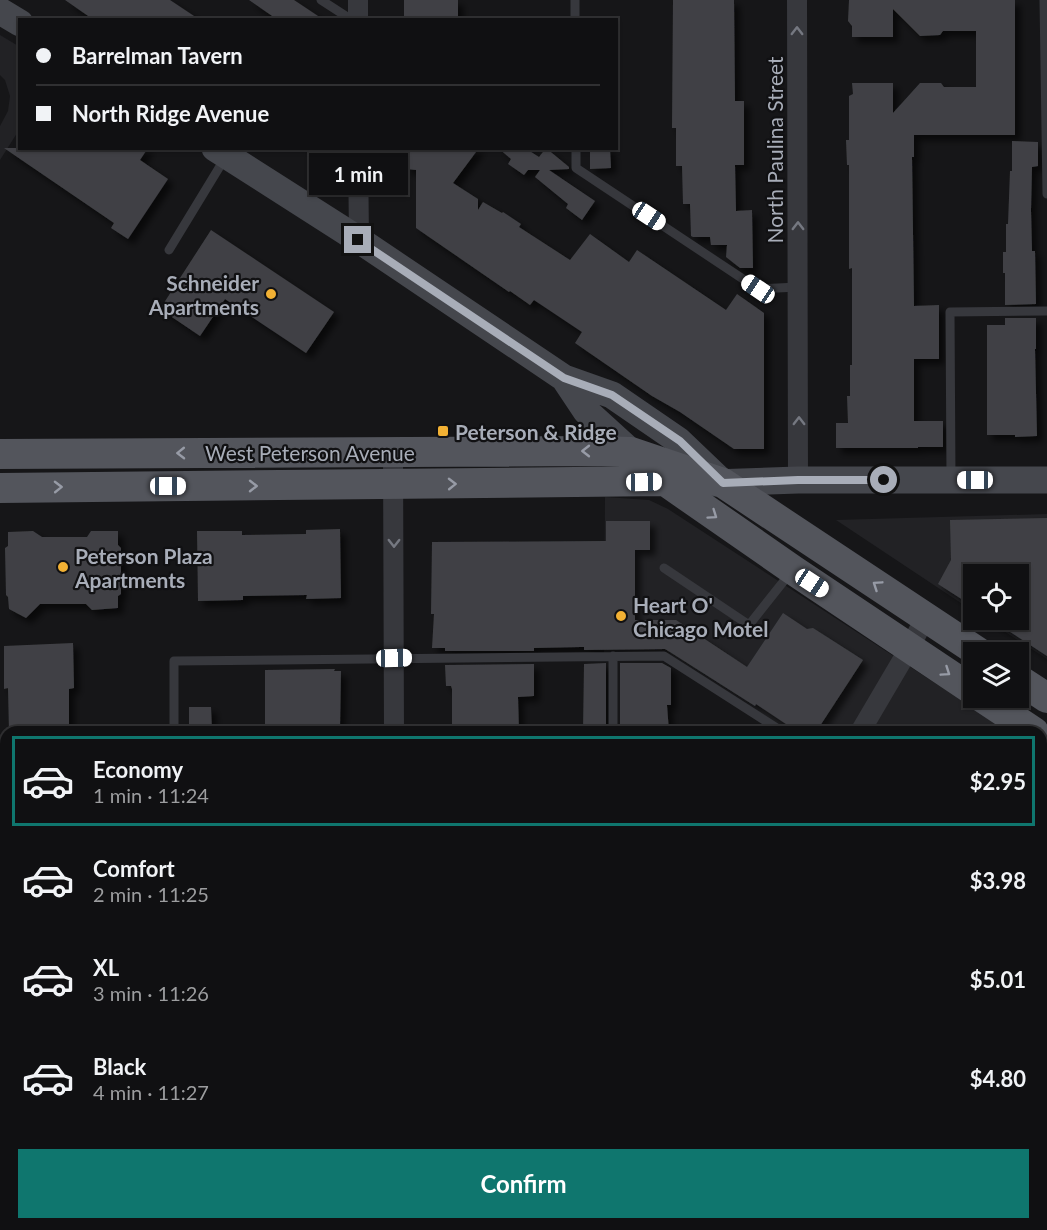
<!DOCTYPE html>
<meta charset="utf-8">
<style>
:root{--surface:#101012;--page:#19191b;--text:#f1f3f6;--muted:#9c9d9f;--line:#303032;--accent:#0f766e}
body{margin:0;font-family:Lato,sans-serif;background:var(--page);color:var(--text);height:100vh;display:flex;flex-direction:column;font-size:22px;white-space:nowrap}
*{box-sizing:border-box;margin:0}
p{font-size:20px;color:var(--muted)}
.icon{flex:none;width:33px;height:33px;fill:none;stroke:currentColor;stroke-width:2;stroke-linecap:round;stroke-linejoin:round}
.map{position:relative;flex:1;overflow:hidden}
.drawer{position:absolute;left:0px;top:726px;width:1047px;height:504px;display:flex;flex-direction:column;background:var(--surface);border-radius:18px 18px 0 0;box-shadow:0 2px 4px #0004,0 0 0 2px var(--line)}
.drawer>*{flex:none}
.hud{position:absolute;left:18px;top:18px;width:600px;height:132px;border-radius:0px;box-shadow:0 2px 4px #0004,0 0 0 2px var(--line);display:grid;align-content:center;height:132px;padding:0 18px;background:var(--surface)}
.fabs{position:absolute;left:963px;top:564px;display:grid;gap:12px}
.fabs a{display:grid;place-items:center;width:66px;height:66px;border-radius:0px;background:var(--surface);box-shadow:0 2px 4px #0004,0 0 0 2px var(--line);font-size:30px}
.end{position:absolute;width:27px;height:27px;margin:-14px;border:8px solid #a8adb8;background:#111;box-shadow:0 0 0 3px #111}
.from{border-radius:50%}
.bubble{position:absolute;height:42px;border-radius:0px;background:var(--surface);box-shadow:0 2px 4px #0004,0 0 0 2px var(--line);font-size:20px;font-weight:700;line-height:42px;text-align:center}
.car{position:absolute;width:18px;height:36px;margin:-18px -9px;border-radius:8px;box-shadow:0 0 4px 2px #0007;background:linear-gradient(#fff 24%,#345 0 40%,#fff 0 76%,#345 0 86%,#fff 0)}
.hud b{display:flex;align-items:center;gap:21px;height:57px;font-size:22px}
.hud b+b{border-top:2px solid var(--line)}
.hud i{width:15px;height:15px;background:var(--text)}
ul{padding:10px 0 0;list-style:none}
li{display:flex;align-items:center;gap:18px;height:90px;margin:0 12px 9px;padding:0 6px;border:3px solid transparent;border-radius:0px}
li div{flex:1}
li b{display:block;font-size:22px}
li em{font-style:normal;font-weight:700}
li.current{border-color:var(--accent)}
li>.icon{width:54px;height:54px;stroke-width:1.5}
.action{display:flex;gap:12px;margin-top:auto;padding:12px 18px}
.action a{flex:1;height:69px;border-radius:0px;background:var(--accent);color:#fff;font-size:24px;font-weight:700;line-height:69px;text-align:center}
.map>svg:first-child{display:block}
</style>
<div class="map">
<svg width="1047" height="1230" viewBox="0 0 1047 1230">
<defs>
<filter id="shadow"><feDropShadow dx="5.5" dy="5.5" stdDeviation="3" flood-color="#0009"/></filter>
</defs>
<rect width="100%" height="100%" fill="#161618"/>
<!-- built -->
<path fill="#222225" d="M0,35L20,47L19,130L0,160V126L8,111L10,96L5,80L0,75Z
M605,497L649,500L668,509L1010,732H783L664,656H604Z
M1047,514V659L987,620H1018V574H974L973,611L836,520Z
M1041,752L1047,756V910L1041,906Z"/>
<!-- building -->
<path fill="#404145" filter="url(#shadow)" d="M65,0H170L200,20H94Z
M249,0H294L324,20H278Z
M404,0H458V18L449,20H404Z
M673,0H734L735,101H744V165H735L736,211L752,210L753,268H740L726,257L727,245H711L710,237H693L691,236L690,204H683L682,166H676V128H672Z
M849,0H1015V135H914V157H912L914,306L939,305V359H914V421H943V447H918V448H836V423H848L847,396H850V365H852V268L849,269V165H847L846,140H849V96L853,94L852,83H893V113L920,83H941L944,87H976V31H943L940,35L920,36L893,9V37H852V26L848,21Z
M1012,141L1038,142V166L1032,167L1031,210L1032,251H1035L1036,304L1005,305V273H1003V252H1006V224H1008L1010,171H1012Z
M4,148H148L140,160L168,179L128,239L111,228L114,223Z
M406,148H479L453,183L478,199V210L483,202L502,213L503,212L521,224L519,227L570,260L590,234L629,262L637,250L726,310L737,294L764,313V449H734L680,412L652,396L575,343L582,332L534,300L530,305L510,291L509,292L416,228V170L406,169Z
M498,148H525L539,157L546,148L569,167V169L549,170L595,201L582,220L566,208L568,204L535,177L540,170H528L524,175L508,164L511,159Z
M590,148H610L611,168L590,169Z
M211,230L334,312L306,353L225,299L200,336L160,309Z
M1005,318H1036V349H1035L1037,436L1015,437V435H987V325H1005Z
M1047,518V656L992,620H1018V574H974V607L938,584L951,560L950,520Z
M606,521H650V550H635V620H676L747,667L783,613L807,629L813,628L863,660L816,732H798L756,704L755,706L670,652L665,649L584,650V647H581L534,648V651H445V648H432L434,614H431L432,542L606,541Z
M340,529L341,598L306,599L307,595L243,596V600L198,601L197,531H242V535L306,534V530Z
M33,531L42,537H87L91,531H118V545L121,548V594L118,596V608L92,610L86,604H40L26,618L9,609L8,597L6,595L5,548L8,546V532Z
M73,643L74,688L69,689V732H9L8,688L4,689V646Z
M606,663V732H583L584,664Z
M620,663H662L671,668V705H667L669,732H620Z
M534,664V696L518,697L519,732H452V689L451,686H446L445,665Z
M335,669L334,671H341L340,728H334V732H265V670Z
M189,707H211L212,732H189Z"/>
<g fill="none" stroke-linecap="round" stroke-linejoin="round">
<!-- lane -->
<path stroke="#37383d" stroke-width="9" d="M321,0L352,20
M575,0V20
M1044,0L1047,194
M576,148V168L758,289L798,287
M169,250L225,158
M951,478L950,312L1047,311
M664,568L749,625L791,572
M174,732V661L664,656L783,732
M613,732V656
M941,732L943,730L945,732
M1041,881L1047,885
M1041,906L1047,910
M173,1230V1224
M612,1230V1224
M628,1230L1047,1225"/>
<!-- street -->
<path stroke="#37383d" stroke-width="20" d="M358,0V20
M797,0L798,480
M358,148L359,240
M393,451L394,732
M860,732L910,647L925,618
M396,1224V1230
M845,1224V1230"/>
<!-- secondary -->
<path stroke="#45474d" stroke-width="27" d="M0,11L20,23
M215,148L359,240L564,378L612,395L679,441L723,483
M564,378L586,411L642,462
M712,483L798,480H1047"/>
<!-- primary -->
<path stroke="#53555c" stroke-width="30" d="M0,454L592,451L631,452L723,483L978,652
M0,488L665,481L793,570L974,691
M1018,679L1047,698
M983,698L1034,732"/>
</g>
<!-- one-way arrows -->
<defs><path id="oneway-chevron" d="M-2-3.5L2.5 0L-2 3.5" fill="none" stroke-width="1.6" stroke-linecap="round" stroke-linejoin="round" transform="scale(1.5)"/></defs>
<g stroke="#757881">
<use href="#oneway-chevron" transform="translate(797 31) rotate(-90)"/>
<use href="#oneway-chevron" transform="translate(798 226) rotate(-90)"/>
<use href="#oneway-chevron" transform="translate(799 421) rotate(-90)"/>
<use href="#oneway-chevron" transform="translate(394 543) rotate(90)"/>
</g>
<g stroke="#979ba6">
<use href="#oneway-chevron" transform="translate(586 451) rotate(-180)"/>
<use href="#oneway-chevron" transform="translate(181 453) rotate(179)"/>
<use href="#oneway-chevron" transform="translate(452 484) rotate(-1)"/>
<use href="#oneway-chevron" transform="translate(253 486)"/>
<use href="#oneway-chevron" transform="translate(58 487) rotate(-1)"/>
<use href="#oneway-chevron" transform="translate(713 515) rotate(35)"/>
<use href="#oneway-chevron" transform="translate(877 585) rotate(-146)"/>
<use href="#oneway-chevron" transform="translate(946 672) rotate(34)"/>
</g>
<g fill="none" stroke-linecap="round" stroke-linejoin="round">
<!-- route -->
<path stroke="#a8adb8" stroke-width="8" d="M358,240L564,378L612,395L680,441L723,483L798,480H884"/>
</g>
<!-- markers -->
<g fill="#f2b134" stroke="#111113" stroke-width="2">
<circle cx="271" cy="294" r="6"/>
<rect x="437" y="425" width="12" height="12" rx="3"/>
<circle cx="63" cy="567" r="6"/>
<circle cx="621" cy="616" r="6"/>
</g>
<g text-anchor="middle" dominant-baseline="central" stroke-width="4.5" stroke-linejoin="round" paint-order="stroke">
<!-- street labels -->
<g font-size="21" fill="#a8adb8" stroke="#111113">
<text transform="translate(774 150) rotate(-90)">North Paulina Street</text>
<text x="310" y="452">West Peterson Avenue</text>
</g>
<!-- poi labels -->
<g font-size="21" font-weight="bold" fill="#a8adb8" stroke="#111113" text-anchor="start">
<text x="259" y="282" text-anchor="end">Schneider<tspan x="259" dy="24">Apartments</tspan></text>
<text x="455" y="431">Peterson &amp; Ridge</text>
<text x="75" y="555">Peterson Plaza<tspan x="75" dy="24">Apartments</tspan></text>
<text x="633" y="604">Heart O'<tspan x="633" dy="24">Chicago Motel</tspan></text>
</g>
</g>
</svg>
<div class="fabs">
<a><svg class="icon" aria-label="locate" viewBox="0 0 24 24"><circle cx="12" cy="12" r="6"/><path d="M12 2v4M12 18v4M2 12h4M18 12h4"/></svg></a>
<a><svg class="icon" aria-label="layers" viewBox="0 0 24 24"><path d="M12 4l9 5-9 5-9-5zM3 14l9 5 9-5"/></svg></a>
</div>
<i class="end from" style="left:884px;top:480px"></i>
<i class="end" style="left:358px;top:240px"></i>
<div class="bubble" style="left:309px;top:153px;width:99px">1 min</div>
<i class="car" style="left:649px;top:216px;rotate:123deg"></i>
<i class="car" style="left:758px;top:289px;rotate:304deg"></i>
<i class="car" style="left:975px;top:480px;rotate:270deg"></i>
<i class="car" style="left:644px;top:482px;rotate:89deg"></i>
<i class="car" style="left:168px;top:486px;rotate:90deg"></i>
<i class="car" style="left:812px;top:583px;rotate:123deg"></i>
<i class="car" style="left:394px;top:658px;rotate:89deg"></i>
<div class="hud">
<b><i class="from"></i>Barrelman Tavern</b>
<b><i></i>North Ridge Avenue</b>
</div>
<section class="drawer">
<ul>
<li class="current"><svg class="icon" aria-label="car" viewBox="0 0 24 24"><path d="M5 17H2v-5l4-1 3-4h7l3 4 3 1v5h-3M9 17h6M6 11h13"/><circle cx="7" cy="17" r="2"/><circle cx="17" cy="17" r="2"/></svg><div><b>Economy</b><p>1 min · 11:24</p></div><em>$2.95</em></li>
<li><svg class="icon" aria-label="car" viewBox="0 0 24 24"><path d="M5 17H2v-5l4-1 3-4h7l3 4 3 1v5h-3M9 17h6M6 11h13"/><circle cx="7" cy="17" r="2"/><circle cx="17" cy="17" r="2"/></svg><div><b>Comfort</b><p>2 min · 11:25</p></div><em>$3.98</em></li>
<li><svg class="icon" aria-label="car" viewBox="0 0 24 24"><path d="M5 17H2v-5l4-1 3-4h7l3 4 3 1v5h-3M9 17h6M6 11h13"/><circle cx="7" cy="17" r="2"/><circle cx="17" cy="17" r="2"/></svg><div><b>XL</b><p>3 min · 11:26</p></div><em>$5.01</em></li>
<li><svg class="icon" aria-label="car" viewBox="0 0 24 24"><path d="M5 17H2v-5l4-1 3-4h7l3 4 3 1v5h-3M9 17h6M6 11h13"/><circle cx="7" cy="17" r="2"/><circle cx="17" cy="17" r="2"/></svg><div><b>Black</b><p>4 min · 11:27</p></div><em>$4.80</em></li>
</ul>
<div class="action"><a>Confirm</a></div>
</section>
</div>
